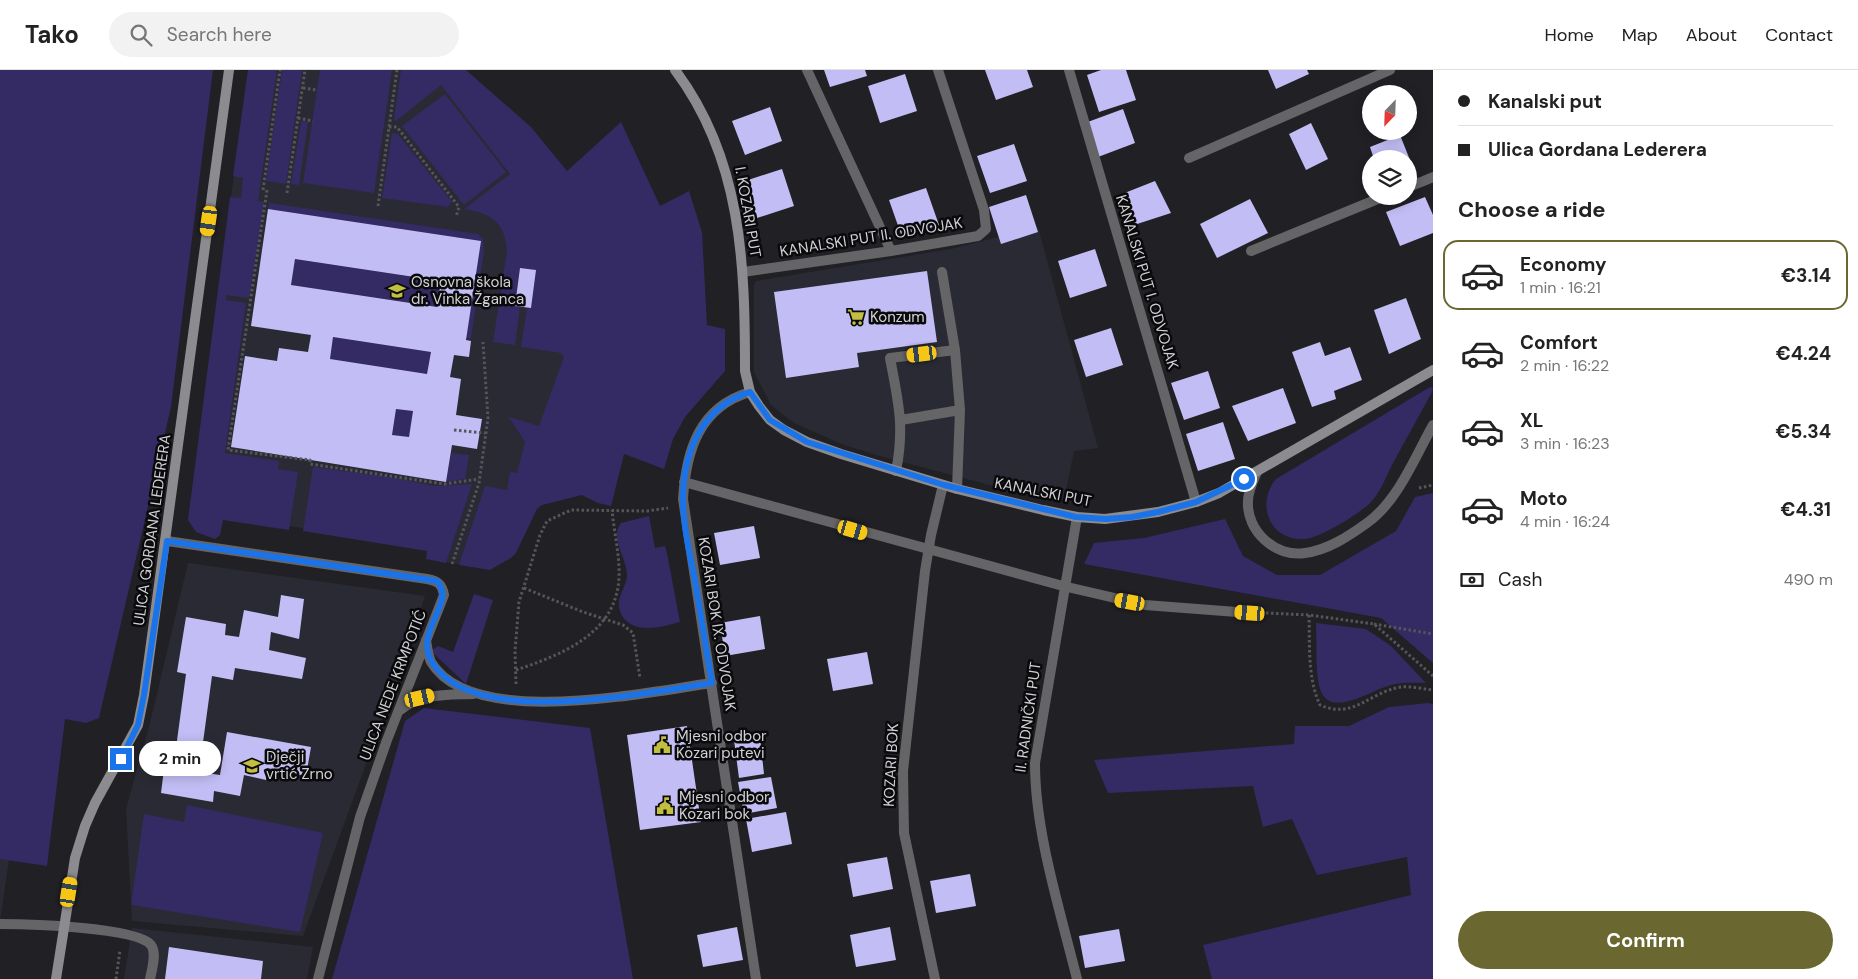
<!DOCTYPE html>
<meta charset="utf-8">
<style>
:root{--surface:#fff;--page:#f2f2f2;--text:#222;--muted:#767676;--line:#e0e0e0;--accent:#6a6830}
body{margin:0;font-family:"DM Sans",sans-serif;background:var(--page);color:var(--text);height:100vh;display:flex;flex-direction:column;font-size:19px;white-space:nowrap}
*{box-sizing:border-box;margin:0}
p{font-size:16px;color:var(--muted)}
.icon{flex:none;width:28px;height:28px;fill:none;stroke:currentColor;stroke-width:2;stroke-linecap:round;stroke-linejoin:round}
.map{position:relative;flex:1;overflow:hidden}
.panel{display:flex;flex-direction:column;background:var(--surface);width:425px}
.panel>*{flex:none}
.guide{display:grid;align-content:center;height:110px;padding:0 25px;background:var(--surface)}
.needle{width:32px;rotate:203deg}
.controls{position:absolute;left:1362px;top:15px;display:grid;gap:10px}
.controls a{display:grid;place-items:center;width:55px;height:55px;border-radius:50%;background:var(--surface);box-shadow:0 2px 12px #0003;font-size:25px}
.end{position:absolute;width:22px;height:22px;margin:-11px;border:6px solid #1a73e8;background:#fff;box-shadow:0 0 0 2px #fff}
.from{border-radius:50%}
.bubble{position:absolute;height:35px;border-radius:18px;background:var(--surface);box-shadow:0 2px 12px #0003;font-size:16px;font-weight:700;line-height:35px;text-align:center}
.car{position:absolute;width:15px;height:30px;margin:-15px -8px;border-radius:6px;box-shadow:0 0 4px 1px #0007;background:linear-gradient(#f5c518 24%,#345 0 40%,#f5c518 0 76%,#345 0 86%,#f5c518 0)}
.guide b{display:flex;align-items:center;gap:18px;height:48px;font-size:19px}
.guide b+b{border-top:1px solid var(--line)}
.guide i{width:12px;height:12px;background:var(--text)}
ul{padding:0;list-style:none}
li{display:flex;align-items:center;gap:15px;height:70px;margin:0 10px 8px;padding:0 15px;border:2px solid transparent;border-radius:15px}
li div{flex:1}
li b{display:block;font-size:19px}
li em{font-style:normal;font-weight:700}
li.on{border-color:var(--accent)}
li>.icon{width:45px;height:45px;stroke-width:1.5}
h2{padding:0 25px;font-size:22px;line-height:60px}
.pay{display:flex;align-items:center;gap:12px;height:55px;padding:0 25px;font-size:19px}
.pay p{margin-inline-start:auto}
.action{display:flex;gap:10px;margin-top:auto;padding:10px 25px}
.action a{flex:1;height:58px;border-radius:30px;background:var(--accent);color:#fff;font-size:20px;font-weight:700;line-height:58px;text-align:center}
header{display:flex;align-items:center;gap:30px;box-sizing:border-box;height:70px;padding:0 25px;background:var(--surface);border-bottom:1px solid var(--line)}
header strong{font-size:24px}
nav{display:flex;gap:28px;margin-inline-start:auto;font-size:18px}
.search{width:350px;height:45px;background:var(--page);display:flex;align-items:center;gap:12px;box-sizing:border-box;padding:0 18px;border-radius:28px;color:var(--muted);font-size:19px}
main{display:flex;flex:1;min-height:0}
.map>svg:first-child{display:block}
</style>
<header>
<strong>Tako</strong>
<div class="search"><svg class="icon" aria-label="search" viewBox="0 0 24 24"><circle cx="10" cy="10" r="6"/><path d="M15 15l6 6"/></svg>Search here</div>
<nav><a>Home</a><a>Map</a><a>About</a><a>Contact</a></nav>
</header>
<main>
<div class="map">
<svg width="1433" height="909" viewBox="0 0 1433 909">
<rect width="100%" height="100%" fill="#202025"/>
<!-- built -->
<path fill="#2a2a34" d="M248,0H431L477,41L591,252L490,500L430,489L431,477L219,446L188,450Z
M1038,157L1098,378L1074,381L1064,430L1024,424L880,386L844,375L794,353L771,335L754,302V215L756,211L951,179Z
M188,493L425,526L402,596L303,866L132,851L126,739L150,653Z
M0,789L9,790L0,851Z
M132,858L313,877L307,909H124Z"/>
<!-- green -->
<path fill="#342a64" d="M0,0H213L171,337L99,648L86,653L65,649L47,796L0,789Z
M248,0H277L258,131L264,132L249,228L226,225V230L246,233L225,383L279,391L278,399L298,402L289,460L223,450L220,465L215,469L196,462L188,450L230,127L241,128L243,108L233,106Z
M282,0H302L286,114L266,111Z
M320,0H392L374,123L303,113Z
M401,0H466L531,57L567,101L621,52L660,136L689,121L702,162L707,255L725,259V301L685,347L673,369L664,399L624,384L611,436L598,433L582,425L542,435L537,439L516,483L511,488L490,500L459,495L485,416L507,420L510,402L517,403L525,372L509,347L539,356L564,287L561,283L521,277L527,237L531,238L535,200L520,198L515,236H520L515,275L493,272L507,181C505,152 491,143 464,139L510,104L441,15L396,51L394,49Z
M445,24L506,102L464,135L402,56Z
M301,51L308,52L299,115L291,114Z
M392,63L398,64L452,132L448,137L382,128Z
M269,133L478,164L483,169L484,181L471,269L466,268L480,171L268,139Z
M295,189L441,211L437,237L291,215Z
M333,267L431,282L427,304L330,289Z
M1430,317L1433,318L1432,322C1419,346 1405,371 1392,395C1386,407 1380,423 1371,432C1361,443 1320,468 1305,469C1270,472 1255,434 1276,409Z
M396,339L413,341L409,367L392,365Z
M451,383L469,385L465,409L446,412Z
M313,397L396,408L434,416L472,414L446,493L426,489L427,481L303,461Z
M1433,423V593L1381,548L1084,494L1094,473L1144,468L1225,449L1243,486L1277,505H1320L1396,461L1415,427Z
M649,446L655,478L665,476L667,483L680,552C662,557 635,565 622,546C620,542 618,536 619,531C620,523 627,514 627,505C627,488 609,468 621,453Z
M474,524L493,530L466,614L434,584L432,580L438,576L453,582Z
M1316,553L1366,559L1391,576L1426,613C1415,613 1402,612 1391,615C1371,620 1326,652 1319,615C1315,596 1317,573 1316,553Z
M1428,633L1433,634V909H1212L1203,875L1411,825L1407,787L1317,805L1292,749L1263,757L1253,716L1108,723L1094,690L1294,674L1295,656H1349L1389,637Z
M424,638L590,658L633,909H332L405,651Z
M187,735L323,763L300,862L131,835L144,744L184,752Z"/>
<!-- building -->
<path fill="#c2bef5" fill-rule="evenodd" d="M824,0H865L867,6L830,17Z
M985,0H1027L1033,17L996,30Z
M1101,0H1126L1136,30L1099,42L1087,5Z
M1268,0H1307L1309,4L1276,19Z
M905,4L917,41L880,53L868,16Z
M770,37L782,71L745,85L732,51Z
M1123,39L1135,73L1098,87L1085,53Z
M1311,53L1328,89L1306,100L1289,64Z
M1400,65L1414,100L1409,103V89H1374L1370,77Z
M1014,74L1027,111L990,123L977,86Z
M782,99L794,136L757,148L745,111Z
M1155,111L1171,143L1134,155L1122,124Z
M926,118L939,155L902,167L889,130Z
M1026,125L1038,162L1001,174L989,137Z
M1425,127L1433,145V163L1400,176L1386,142Z
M1250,129L1268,163L1217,188L1200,154Z
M268,139L481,171L466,270L471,271L469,287L454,285L450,307L461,309L456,345L482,349L477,379L452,375L446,412L231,377L245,286L277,291L279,278L308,282L311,265L251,256ZM295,189L441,211L437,237L291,215ZM333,267L431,282L427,304L330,289ZM396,339L413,341L409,367L392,365Z
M1095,179L1107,216L1070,228L1058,191Z
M520,198L536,200L531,238L515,236Z
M927,201L937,272L857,283L859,297L786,308L774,222Z
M1406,228L1421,269L1389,284L1374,240Z
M1111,258L1123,295L1086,307L1074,270Z
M1320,272L1325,286L1350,277L1362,310L1334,321L1336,329L1312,337L1292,282Z
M1208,301L1220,338L1184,350L1171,313Z
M1283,318L1296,353L1248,371L1232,336Z
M1223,352L1235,389L1198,401L1186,364Z
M754,456L760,488L720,495L714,463Z
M281,525L304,529L299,569L271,562L269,580L306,588L302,609L235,598L233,610L212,606L199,702L220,705L227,662L311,677L306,706L267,698L266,710L244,705L240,726L214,721L213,732L161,723L164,699L173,700L186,604L177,602L186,547L226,554L225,565L239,567L244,540L278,547Z
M760,546L765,579L725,586L720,553Z
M867,582L873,614L833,621L827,589Z
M687,656L701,752L640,760L627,665Z
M760,667L764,704L739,708L734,670Z
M771,707L777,738L744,744L738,712Z
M786,742L792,774L752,782L746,749Z
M887,787L893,819L853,827L847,794Z
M970,804L976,836L936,843L930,811Z
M737,857L743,890L703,897L697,865Z
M890,857L896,890L856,897L850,865Z
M1119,859L1125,891L1085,898L1079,866Z
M169,877L263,891L261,909H165Z"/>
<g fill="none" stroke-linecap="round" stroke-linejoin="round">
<!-- path -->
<path stroke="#55555a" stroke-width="3" stroke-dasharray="2.5 2.5" stroke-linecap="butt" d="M303,18L317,20
M298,48L313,51
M389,57H397L459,137L456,147
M263,120L280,0
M267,120L228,380L310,390V394L444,414L479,409
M287,123L305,0
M378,136L397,0
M454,360L485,363
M1419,418L1433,415
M452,494L479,413L488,348L483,272
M524,518L583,542L623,555L633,563L640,608
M1266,543L1309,545L1374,554L1433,606
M1309,545C1310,575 1307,607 1320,635C1354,650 1369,622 1401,617C1411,616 1423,619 1433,620
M1374,554L1433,564
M516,600C561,585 616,564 619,508C620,486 614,462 612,440
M516,614L515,581L519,532L540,465L547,451L571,440L647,441L668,438
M116,909L120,880"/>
<!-- lane -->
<path stroke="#656567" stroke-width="10" d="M942,202L955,280
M896,401C905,356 898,331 890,288L955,280L960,340L901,350
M1257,402C1253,411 1248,421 1248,431C1246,461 1276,488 1305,483C1328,480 1349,466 1367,453C1398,431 1415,387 1433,355
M957,419L960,340
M1063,516L1145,535L1250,543
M0,854C26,854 137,857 151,875C157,883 152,899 150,909"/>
<!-- street -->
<path stroke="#656567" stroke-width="10" d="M807,0L891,181
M1069,0L1196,432
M1189,88L1390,0
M1409,117L1433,107
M1251,181L1385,126
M743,202L891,181L978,166L986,159L984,140L938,0
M750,322C699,337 686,381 683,429L756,909
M684,412L1063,516
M1077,447L1035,693C1035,763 1060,840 1077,909
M167,471L427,509C438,511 442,514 444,525L387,670L360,747L318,909
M426,570C427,577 428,585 431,592C472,660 647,622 712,613
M399,641C421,623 446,625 473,624
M935,909L904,763L903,701L925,501L931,465L943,415"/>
<!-- secondary -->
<path stroke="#8b8b90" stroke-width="10" d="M675,0C742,89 745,194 745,301L750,322L759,336L770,350L784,360L807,372L841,384L957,419L1043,440L1077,447L1105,449L1158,442L1196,432L1219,423L1433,300
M56,909L75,788L85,756L95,733L138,655L144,625L229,0"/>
</g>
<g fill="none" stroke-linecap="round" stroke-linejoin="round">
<!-- route -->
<path stroke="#1a73e8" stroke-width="6" d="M121,689L138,655L144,625L167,471L437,511C457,533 413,561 432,592C472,660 647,622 712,613C706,579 701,545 695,511C690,485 683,456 683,429C683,381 703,336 750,322L770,350L807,372L944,415L1076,447L1106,449L1132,447L1158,442L1196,432L1244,409"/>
</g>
<!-- icons -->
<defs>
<g id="school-bare" transform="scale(1.35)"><path d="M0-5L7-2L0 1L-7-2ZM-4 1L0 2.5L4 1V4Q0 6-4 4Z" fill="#c1be40" stroke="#0a0a0c" stroke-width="2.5" paint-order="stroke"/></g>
<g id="supermarket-bare" transform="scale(1.35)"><path d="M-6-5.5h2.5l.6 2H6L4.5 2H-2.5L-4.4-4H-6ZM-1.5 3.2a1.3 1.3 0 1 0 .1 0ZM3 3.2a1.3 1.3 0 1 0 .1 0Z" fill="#c1be40" stroke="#0a0a0c" stroke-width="2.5" paint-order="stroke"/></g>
<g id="civic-bare" transform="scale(1.35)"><path d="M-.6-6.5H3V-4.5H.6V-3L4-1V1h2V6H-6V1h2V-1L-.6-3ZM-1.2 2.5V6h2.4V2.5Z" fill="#c1be40" stroke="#0a0a0c" stroke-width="2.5" paint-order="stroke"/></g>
</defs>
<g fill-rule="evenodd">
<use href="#school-bare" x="397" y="221"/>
<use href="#supermarket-bare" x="856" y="247"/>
<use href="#civic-bare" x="662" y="675"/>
<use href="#school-bare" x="252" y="696"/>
<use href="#civic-bare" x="665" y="736"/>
</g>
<g text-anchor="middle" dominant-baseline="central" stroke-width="5" stroke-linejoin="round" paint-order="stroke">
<!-- street labels -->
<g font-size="15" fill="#d1d1d5" stroke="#0a0a0c">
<text transform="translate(748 142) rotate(80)">I. KOZARI PUT</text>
<text transform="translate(871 167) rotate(-9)">KANALSKI PUT II. ODVOJAK</text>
<text transform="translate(1147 212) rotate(73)">KANALSKI PUT I. ODVOJAK</text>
<text transform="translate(1043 422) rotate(11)">KANALSKI PUT</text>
<text transform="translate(152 460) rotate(-82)">ULICA GORDANA LEDERERA</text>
<text transform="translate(717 554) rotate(81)">KOZARI BOK IX. ODVOJAK</text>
<text transform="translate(393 615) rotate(-69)">ULICA NEDE KRMPOTIĆ</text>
<text transform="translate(1028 647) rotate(-82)">II. RADNIČKI PUT</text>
<text transform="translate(891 695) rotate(-87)">KOZARI BOK</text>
</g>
<!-- poi labels -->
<g font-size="15" fill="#d1d1d5" stroke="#0a0a0c" text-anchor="start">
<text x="411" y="212">Osnovna škola<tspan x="411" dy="17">dr. Vinka Žganca</tspan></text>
<text x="870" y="247">Konzum</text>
<text x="676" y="666">Mjesni odbor<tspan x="676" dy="17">Kozari putevi</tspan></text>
<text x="266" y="687">Dječji<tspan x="266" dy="17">vrtić Zrno</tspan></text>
<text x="679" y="727">Mjesni odbor<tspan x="679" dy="17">Kozari bok</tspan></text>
</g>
</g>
</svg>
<div class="controls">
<a><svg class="needle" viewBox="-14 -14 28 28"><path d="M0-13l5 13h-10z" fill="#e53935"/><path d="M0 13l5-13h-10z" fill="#767676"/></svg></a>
<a><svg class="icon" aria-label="layers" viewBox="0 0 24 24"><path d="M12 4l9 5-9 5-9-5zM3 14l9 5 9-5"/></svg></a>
</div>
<i class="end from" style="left:1244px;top:409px"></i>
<i class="end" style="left:121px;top:689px"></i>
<div class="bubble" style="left:139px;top:671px;width:82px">2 min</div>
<i class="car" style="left:209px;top:151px;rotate:188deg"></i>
<i class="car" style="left:922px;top:284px;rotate:263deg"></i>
<i class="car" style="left:853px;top:460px;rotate:106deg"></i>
<i class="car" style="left:1130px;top:532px;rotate:280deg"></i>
<i class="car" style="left:1250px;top:543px;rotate:274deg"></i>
<i class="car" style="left:420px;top:628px;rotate:77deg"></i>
<i class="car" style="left:69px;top:822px;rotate:9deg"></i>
</div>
<section class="panel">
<div class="guide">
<b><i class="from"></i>Kanalski put</b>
<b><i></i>Ulica Gordana Lederera</b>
</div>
<h2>Choose a ride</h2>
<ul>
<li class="on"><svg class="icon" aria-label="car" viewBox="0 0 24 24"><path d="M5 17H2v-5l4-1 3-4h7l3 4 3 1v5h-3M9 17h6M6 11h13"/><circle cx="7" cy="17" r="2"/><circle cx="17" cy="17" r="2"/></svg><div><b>Economy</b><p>1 min · 16:21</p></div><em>€3.14</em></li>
<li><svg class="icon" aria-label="car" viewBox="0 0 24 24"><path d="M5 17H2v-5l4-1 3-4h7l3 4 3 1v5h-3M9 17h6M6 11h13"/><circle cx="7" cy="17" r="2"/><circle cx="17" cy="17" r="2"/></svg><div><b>Comfort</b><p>2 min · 16:22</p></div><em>€4.24</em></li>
<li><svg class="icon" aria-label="car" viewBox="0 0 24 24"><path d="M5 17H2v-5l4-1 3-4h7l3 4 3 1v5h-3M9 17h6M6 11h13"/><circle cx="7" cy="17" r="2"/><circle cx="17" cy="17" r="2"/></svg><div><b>XL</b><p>3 min · 16:23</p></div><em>€5.34</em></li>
<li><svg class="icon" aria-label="car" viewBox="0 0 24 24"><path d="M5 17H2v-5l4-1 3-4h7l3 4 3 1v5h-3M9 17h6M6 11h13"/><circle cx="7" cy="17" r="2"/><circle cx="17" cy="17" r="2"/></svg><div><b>Moto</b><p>4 min · 16:24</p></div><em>€4.31</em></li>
</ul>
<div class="pay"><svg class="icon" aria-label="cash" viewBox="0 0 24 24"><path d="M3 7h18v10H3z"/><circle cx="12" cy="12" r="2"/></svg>Cash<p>490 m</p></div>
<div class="action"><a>Confirm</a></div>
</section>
</main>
